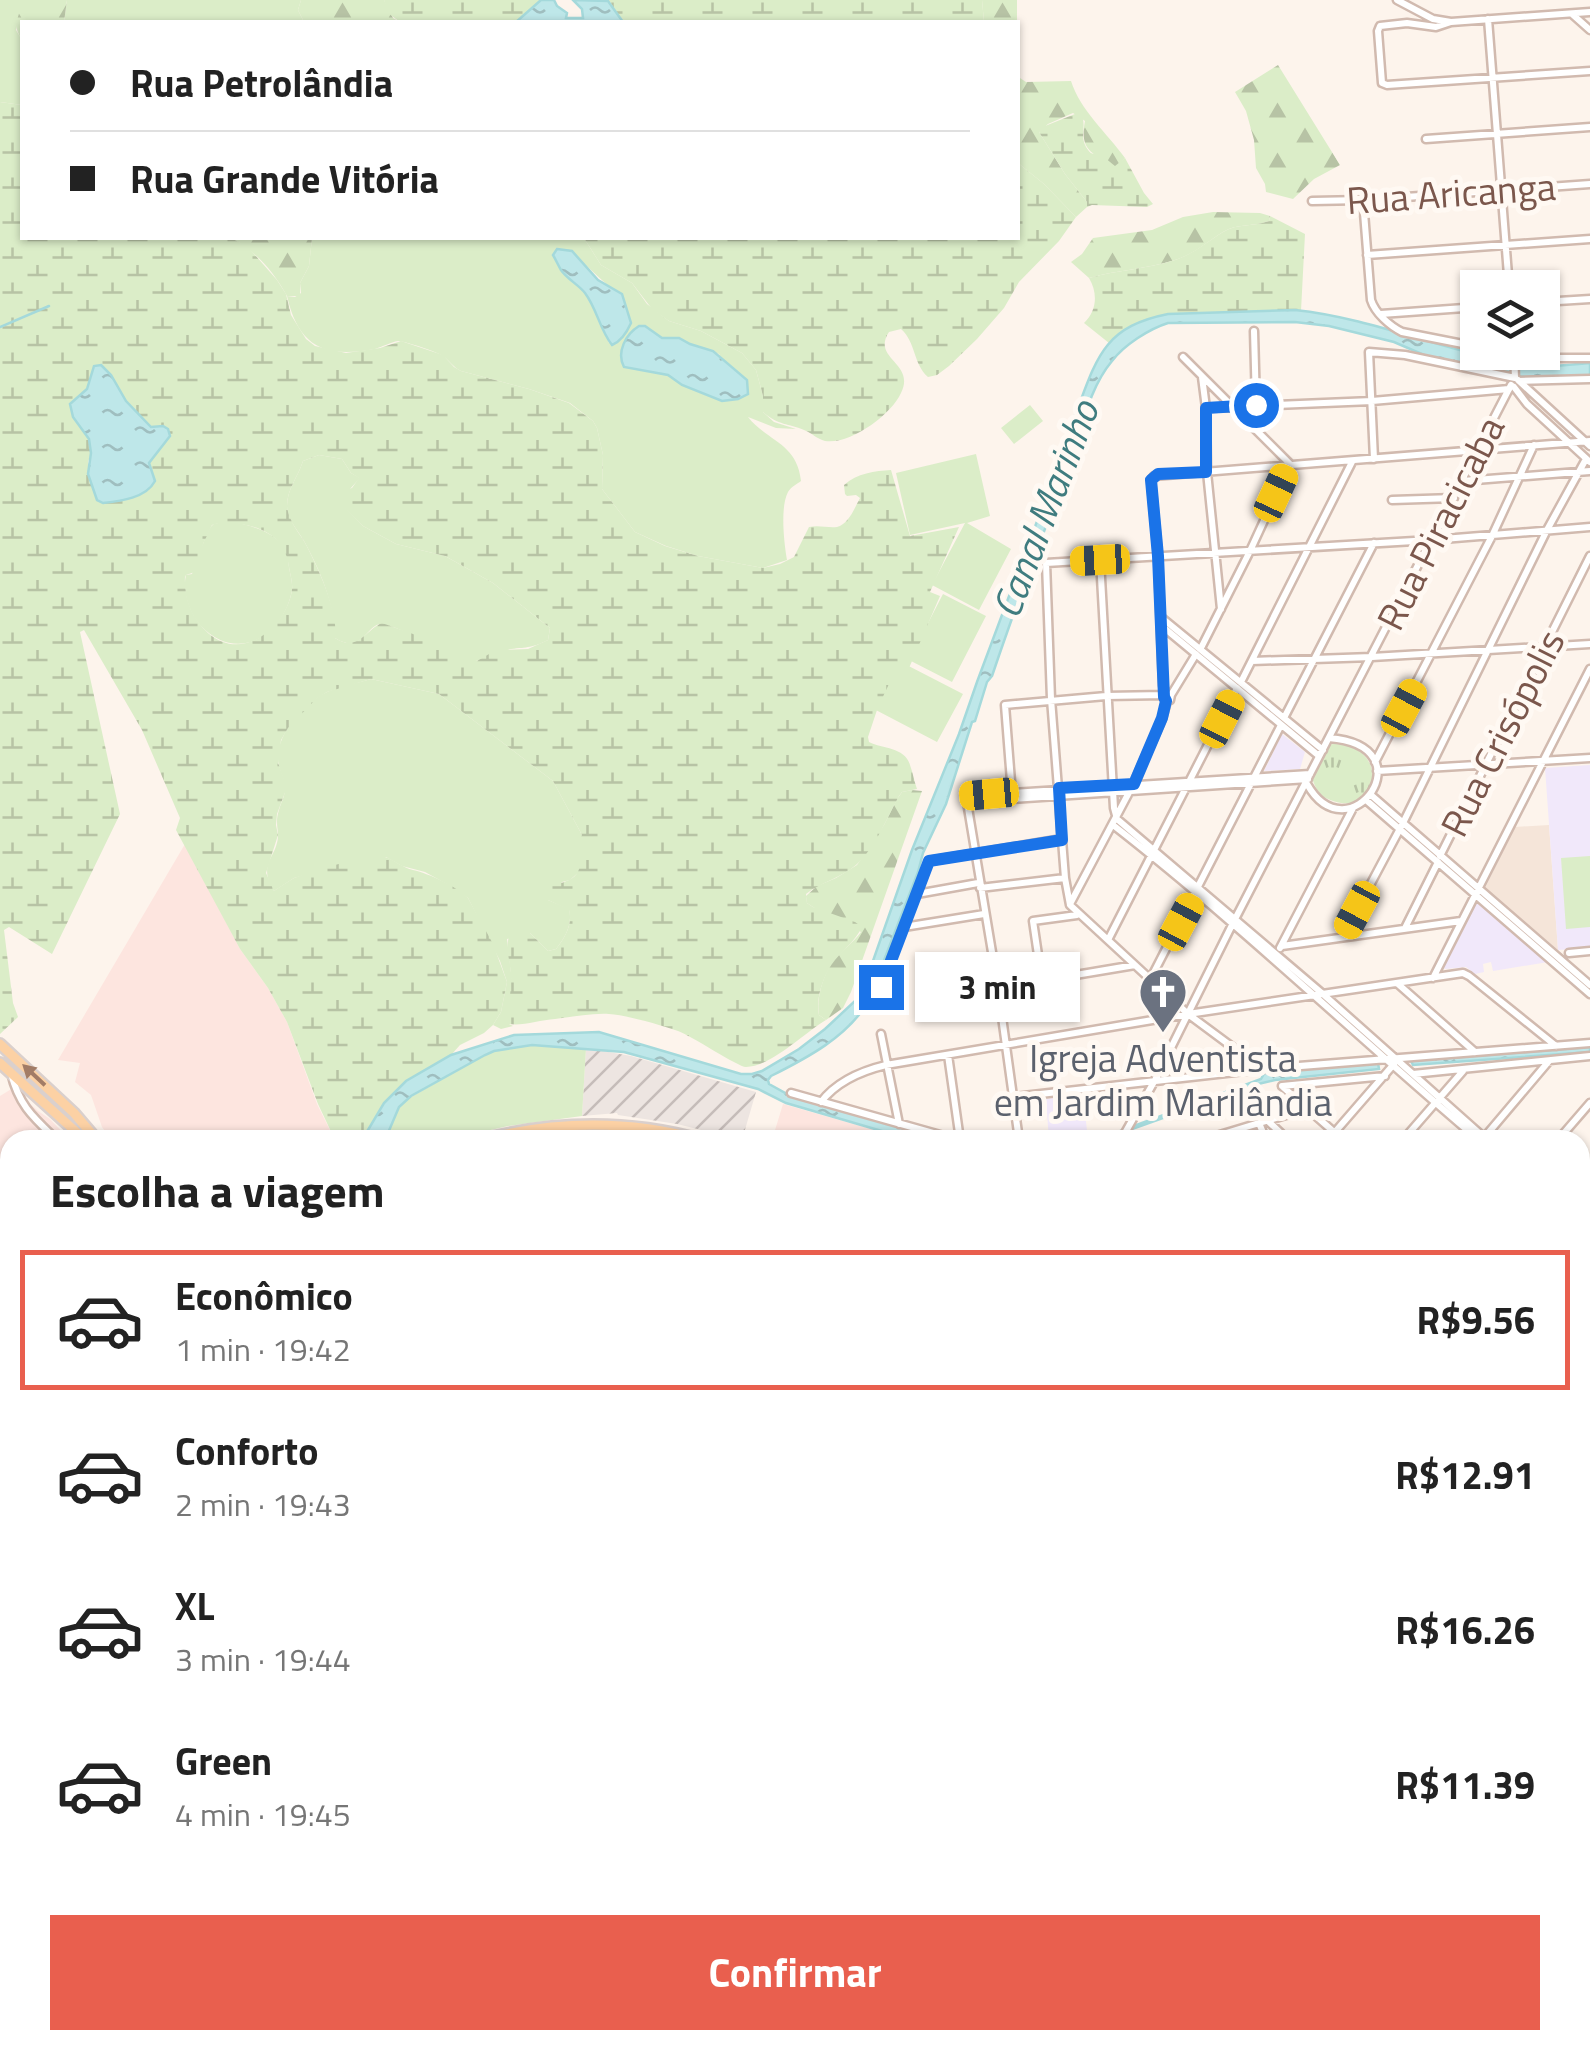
<!DOCTYPE html>
<html lang="pt">
<meta charset="utf-8">
<style>
:root{--surface:#fff;--page:#f2f2f2;--text:#222;--muted:#767676;--line:#e0e0e0;--accent:#e95f4e}
body{margin:0;font-family:"Titillium Web",sans-serif;background:var(--page);color:var(--text);height:100vh;display:flex;flex-direction:column;font-size:38px;white-space:nowrap}
*{box-sizing:border-box;margin:0}
p{font-size:32px;color:var(--muted)}
.icon{flex:none;width:55px;height:55px;fill:none;stroke:currentColor;stroke-width:2;stroke-linecap:round;stroke-linejoin:round}
.map{position:relative;flex:1;overflow:hidden}
.side{position:absolute;left:0px;top:1130px;width:1590px;height:920px;display:flex;flex-direction:column;background:var(--surface);border-radius:30px 30px 0 0;box-shadow:0 2px 8px #0004}
.side>*{flex:none}
.banner{position:absolute;left:20px;top:20px;width:1000px;height:220px;border-radius:0px;box-shadow:0 2px 8px #0004;display:grid;align-content:center;height:220px;padding:0 50px;background:var(--surface)}
.buttons{position:absolute;left:1460px;top:270px;display:grid;gap:20px}
.buttons a{display:grid;place-items:center;width:100px;height:100px;border-radius:0px;background:var(--surface);box-shadow:0 2px 8px #0004;font-size:50px}
.end{position:absolute;width:45px;height:45px;margin:-22px;border:12px solid #1a73e8;background:#fff;box-shadow:0 0 0 5px #fff}
.from{border-radius:50%}
.bubble{position:absolute;height:70px;border-radius:0px;background:var(--surface);box-shadow:0 2px 8px #0004;font-size:32px;font-weight:700;line-height:70px;text-align:center}
.car{position:absolute;width:30px;height:60px;margin:-30px -15px;border-radius:12px;box-shadow:0 0 8px 2px #0007;background:linear-gradient(#f5c518 24%,#345 0 40%,#f5c518 0 76%,#345 0 86%,#f5c518 0)}
.banner b{display:flex;align-items:center;gap:35px;height:95px;font-size:38px}
.banner b+b{border-top:2px solid var(--line)}
.banner i{width:25px;height:25px;background:var(--text)}
ul{padding:0;list-style:none}
li{display:flex;align-items:center;gap:30px;height:140px;margin:0 20px 15px;padding:0 30px;border:5px solid transparent;border-radius:0px}
li div{flex:1}
li b{display:block;font-size:38px}
li em{font-style:normal;font-weight:700}
li.on{border-color:var(--accent)}
li>.icon{width:90px;height:90px;stroke-width:1.5}
h2{padding:0 50px;font-size:45px;line-height:120px}
.button{display:flex;gap:20px;margin-top:auto;padding:20px 50px}
.button a{flex:1;height:115px;border-radius:0px;background:var(--accent);color:#fff;font-size:40px;font-weight:700;line-height:115px;text-align:center}
.map>svg:first-child{display:block}
</style>
<div class="map">
<svg width="1590" height="2050" viewBox="0 0 1590 2050">
<defs>
<pattern id="industrial-furrows" width="10" height="10" patternUnits="userSpaceOnUse" patternTransform="scale(2.5)"><rect width="10" height="10" fill="#ede5e1"/><path d="M-1 1l2-2M0 10L10 0M9 11l2-2" fill="none" stroke="#c5bcb9"/></pattern>
<pattern id="forest-firs" width="22" height="20" patternUnits="userSpaceOnUse" patternTransform="scale(2.5)"><rect width="22" height="20" fill="#dbedc8"/><path d="M5 1l3.5 6h-7zM16 11l3.5 6h-7z" fill="#b7c3a5"/></pattern>
<pattern id="wetland-marsh" width="20" height="14" patternUnits="userSpaceOnUse" patternTransform="scale(2.5)"><rect width="20" height="14" fill="#dbedc8"/><path d="M1 5h8M5 5V1M11 12h8M15 12V8" fill="none" stroke="#b7c3a5"/></pattern>
<pattern id="park-tufts" width="24" height="20" patternUnits="userSpaceOnUse" patternTransform="scale(2.5)"><rect width="24" height="20" fill="#dbedc8"/><path d="M3 7l-1-3M5 7V3M7 7l1-3M15 17l-1-3M17 17v-4M19 17l1-3" fill="none" stroke="#b7c3a5"/></pattern>
<pattern id="water-ripples" width="26" height="14" patternUnits="userSpaceOnUse" patternTransform="scale(2.5)"><rect width="26" height="14" fill="#bee7e9"/><path d="M2 4q2-2 4 0t4 0M15 11q2-2 4 0t4 0" fill="none" stroke="#9fbebf"/></pattern>
</defs>
<rect width="100%" height="100%" fill="#fdf4ec"/>
<!-- residential -->
<path fill="#f5e5d9" d="M1549,825L1558,950L1485,888L1515,827Z
M10,1523V1668L0,1674V1527Z"/>
<!-- commercial -->
<path fill="#fde5df" d="M185,844L240,949L268,988L287,1022L317,1104L335,1140H111L102,1127L91,1095L75,1082L80,1063L58,1060Z
M13,1088L38,1111L50,1119L70,1140H10V1433L0,1440V1096Z
M783,1104L892,1135L909,1140H772Z"/>
<!-- industrial -->
<path fill="url(#industrial-furrows)" d="M586,1048L631,1056L756,1092L742,1140L677,1124L618,1115L617,1113L582,1116Z"/>
<!-- education -->
<path fill="#f1e8fa" d="M1282,734L1305,752L1300,769L1264,771Z
M1590,765V948L1558,950L1545,768Z
M1476,903H1478L1548,962L1493,971L1491,962L1483,964L1484,972L1475,974L1466,967L1445,969L1443,967Z
M1083,1094L1088,1140H1049L1046,1099Z"/>
<!-- grass -->
<path fill="#dbedc8" fill-rule="evenodd" d="M0,0H21V11L16,30L22,40V105L0,102Z
M67,0H301L298,10L304,22H64Z
M312,238H584L601,265L632,283L647,304L669,321L701,331L742,353L756,370L763,396V412L774,422L796,429L776,428L748,417C768,442 797,443 801,481C797,484 791,487 788,492C780,507 784,543 787,560L763,568L698,556L666,546L635,532L602,489L603,455L597,428L593,421L570,403L529,389L461,371C453,367 450,361 443,356C438,352 404,341 398,341C391,342 382,347 375,349C325,358 299,348 287,296L295,297L301,293L300,283L309,266ZM557,249C580,252 598,282 622,295L627,309L609,343C604,330 597,309 589,298C578,284 565,275 556,260ZM639,326H645L662,338L673,337L719,354L745,396L729,401L710,397L682,385L668,375L624,367C617,354 627,334 639,326Z
M1030,405L1043,421L1014,444L1001,428Z
M976,454L990,516L967,523L1011,549L979,610L932,585L965,523L910,535L896,473Z
M319,455L342,459L351,473L360,478L339,501L363,526L396,544L445,556L493,583L550,628L548,640C532,648 528,647 511,649C499,651 487,660 475,661C453,662 417,636 396,628C393,627 384,624 381,624C366,625 362,655 335,638C335,605 320,570 304,541C297,529 287,519 287,506C287,489 298,477 303,461Z
M233,522C253,526 276,532 286,551C289,557 288,561 289,567C290,574 293,583 292,590C284,636 237,664 201,626C189,613 182,591 186,575L192,574C197,563 207,527 214,524C218,522 229,523 233,522Z
M943,594L986,616L952,682L909,660Z
M897,660L963,694L937,742L872,708Z
M371,679L439,694L553,781L582,835V865L579,872L570,880L562,882L548,900L569,909C573,924 565,938 556,949L548,951L530,933L507,939L512,981L509,1024L513,1026L501,1029L493,1025L501,1012L507,982L500,961L468,898L445,883L425,872L402,866L386,857L336,866L294,878L274,891C256,863 279,857 278,833C277,824 276,819 279,810C281,802 285,797 285,788C285,778 278,770 278,759C277,733 304,703 327,692C340,686 357,683 371,679Z
M1590,856V927L1566,929L1561,858Z
M532,1045L586,1048L582,1116L508,1126L447,1140H385L395,1114L404,1101L485,1055L495,1051Z
M10,1801V2040H26L32,2050H0V1841L9,1827L3,1812L5,1803Z"/>
<!-- forest -->
<path fill="url(#forest-firs)" d="M21,0H67L64,22H22V40C10,21 21,20 21,0Z
M301,0H384L393,18L400,22H304L298,10Z
M982,0H1017V22H984Z
M1278,65L1340,165L1314,179L1293,199L1266,192L1265,184L1256,168L1254,140L1246,111L1235,92Z
M1018,71L1020,78L1026,82L1071,81C1080,110 1107,133 1125,158L1116,167C1093,154 1079,151 1085,121L1073,113L1048,124L1039,132L1065,174L1087,202V207L1076,217L1044,184L1018,163Z
M1213,212L1260,213L1270,216L1269,221C1254,227 1237,223 1223,232C1207,242 1194,254 1175,260C1147,269 1117,270 1089,278L1071,262L1082,254L1093,238L1152,230L1183,217Z
M231,238H312L309,266L300,283V296H287C274,272 256,251 231,238Z
M912,790L922,791L851,992L843,1008L826,1020L819,1015C816,999 823,975 833,961C841,951 853,943 861,932C844,922 822,914 807,903L806,896L817,886L836,878L857,865L884,825L897,799L902,792Z
M1289,2040H1366L1378,2050H1289Z"/>
<!-- wetland -->
<path fill="url(#wetland-marsh)" fill-rule="evenodd" d="M384,0H541L516,22H400L388,13Z
M604,0H982L984,22H623L610,2Z
M0,102L22,105V238H231L248,247L277,280L286,294L291,315L306,339L315,346L346,353L380,348L401,341L443,355L454,367L461,371L529,389L569,403L593,421L597,428L603,455L602,489L635,532L665,546L698,556L763,568L780,564L794,557L809,527C819,525 828,528 837,527C849,524 855,507 860,498L856,495L847,496L845,494L844,485C857,473 875,471 891,470L910,536L959,527L930,592L940,596L909,668L899,663L878,707L868,737L869,742C883,749 905,747 910,765C913,773 914,781 917,789L902,792L899,796C887,818 875,848 856,865C841,878 821,882 806,894L807,903L813,907L855,922L862,927C855,941 845,948 835,960C824,973 815,999 819,1015L826,1020C805,1032 771,1067 746,1067C738,1067 692,1036 678,1031C661,1025 626,1015 609,1014C592,1013 572,1017 555,1019C540,1020 523,1026 509,1024C507,1009 511,996 511,981C512,964 503,947 511,931L518,928L530,933L548,951L556,949C565,938 573,924 569,910L548,900L544,888C553,884 561,884 569,880C589,870 574,851 582,835L553,781L439,694L371,679L327,692L316,699L288,728L281,740L278,763L287,787L277,814L276,825L278,835L266,873L274,891C280,887 287,882 294,878C309,872 370,853 385,857C395,860 403,868 413,870C430,874 456,886 468,898L493,944L507,982L501,1012L493,1025L484,1033L460,1045L452,1054L407,1081L384,1103L362,1140H335L318,1104L287,1022L268,988L240,949L176,830L180,818L142,730L84,630L80,632L120,814L52,954L9,927L4,930L13,1003L18,1017L0,1034ZM101,365L110,375L126,401L151,427H157L154,455L148,464L155,480C146,498 121,501 103,503L88,462L91,453L89,439L73,417V401L87,389L94,366ZM319,455L342,459L351,473L359,478L352,488L341,491L338,501L363,526L396,544L445,556L493,583L550,628L548,640L528,649L496,650L477,661L451,654L413,634L382,623C365,630 358,653 335,638C339,612 317,565 304,541C297,530 288,519 287,506C287,489 298,477 303,461ZM219,523C251,522 285,531 289,567C290,574 293,583 292,590C286,628 242,663 208,633C192,618 184,599 185,577L186,575L201,570L203,544L212,525Z
M1080,112C1088,125 1079,134 1086,147C1093,158 1092,151 1102,156C1105,157 1112,164 1115,166L1125,158L1144,193L1153,204L1147,207L1092,205L1087,207V202L1065,174L1039,132L1040,128Z
M1018,163L1044,184L1076,217L1059,241L1019,282L1004,308L977,339L949,366L937,375L928,377C913,364 916,342 901,329L889,332C871,359 916,363 901,393C891,415 850,445 825,441C817,439 812,433 804,430C788,423 779,426 763,412V396L756,370L742,353L701,331L669,321L652,309L632,283L601,265L584,238H1018Z
M1270,216L1305,234L1301,311L1168,314L1140,322L1125,330L1109,343L1084,323C1097,311 1098,293 1089,278C1117,270 1147,269 1175,260C1193,254 1207,242 1223,232C1237,223 1254,227 1269,221Z"/>
<!-- park -->
<path fill="url(#park-tufts)" d="M1333,744C1391,744 1380,817 1333,801C1320,797 1316,790 1312,778L1329,745Z"/>
<!-- water -->
<path fill="url(#water-ripples)" stroke="#a4d9db" stroke-width="2.5" d="M541,0H554L557,6L567,13L566,18H583L582,9L573,0L608,1L623,22H516Z
M557,249L572,251L598,280L622,294L631,323C627,332 622,341 612,345C600,330 597,309 585,293C579,285 567,279 561,270C558,265 556,260 553,255Z
M1295,310C1372,318 1444,351 1520,364C1543,368 1567,365 1590,363V375L1535,379L1508,374L1431,358L1394,342L1329,326L1295,322L1168,323C1149,329 1124,345 1112,361C1086,392 1081,437 1066,474C1040,541 1015,608 992,676L987,682L975,721L972,722L946,804L923,853L918,872L868,1002C847,1037 807,1058 771,1076L768,1080L769,1084L789,1095L946,1140H915L892,1134L786,1103L758,1089L624,1052L532,1045L494,1051L485,1055L411,1096L399,1107L385,1140H362L384,1103L406,1081L451,1055L514,1035L599,1032L741,1074H752L762,1071L799,1049L825,1029L855,1001L867,978L912,850L959,734L977,682L1058,465C1063,444 1071,425 1079,405C1098,353 1108,326 1168,314Z
M639,326H645L662,338H679L690,344L713,351L747,380L748,394L738,399L722,401L682,385L668,375L624,367C616,352 626,334 639,326Z
M101,365L111,375L126,401L151,427L163,426L168,429L170,436L149,463L155,481C146,498 121,501 103,503L97,500L88,474L91,453L89,439L73,417L70,404L87,389L94,366Z
M1590,1047V1052L1413,1065L1411,1061Z
M1378,1063L1379,1069L1275,1080L1258,1084L1132,1129L1115,1140H1096L1261,1079L1265,1072Z"/>
<g fill="none" stroke-linecap="round" stroke-linejoin="round">
<!-- stream -->
<path stroke="#a4d9db" stroke-width="2.5" d="M0,327L49,306"/>
<!-- river -->
<path stroke="#bee7e9" stroke-width="10" d="M493,2050L497,2040"/>
<!-- minor casing -->
<g stroke="#d1baaf" stroke-width="11">
<path id="minor" d="M1397,0L1433,19L1451,22L1590,12
M1572,14L1590,30
M1488,19L1509,288
M1451,22L1436,27L1407,23L1380,26L1378,31L1382,83L1387,85L1590,71
M1426,139L1590,127
M1363,200L1371,300C1375,313 1390,326 1402,332L1478,347
M1312,201L1363,200L1590,184
M1367,255L1590,239
M1542,302L1590,299
M1381,314L1478,307
M1254,331L1256,405L1255,428
M1503,352L1515,355
M1514,352L1515,378
M1183,357L1290,464L1250,551L1201,648
M1515,358H1590
M1202,377L1206,408L1207,472L1221,609
M1518,380L1590,446
M1519,381L1590,379
M1514,387L1527,404L1590,462
M1206,408L1372,401L1509,389
M1374,459L1369,352L1405,355L1515,378
M1463,481L1590,471
M1392,500L1454,498
M1100,560L1114,808L1117,819
M1162,618L1323,750
M1163,627L1319,756
M1252,661L1372,657L1590,644
M1241,682L1352,462
M1165,694V700H1170L1171,695L1165,694L1163,685L1158,555L1151,480L1154,476L1590,441
M1171,695L1196,654
M1284,718L1374,543
M1375,762L1492,536L1534,445
M1377,771L1590,758
M1307,784C1349,858 1430,746 1329,738
M1012,794L1005,705L1106,696L1164,695
M1371,795L1590,985
M1366,800L1590,994
M967,802L1308,779
M1117,819L1324,995L1487,1140
M1113,825C1240,924 1356,1036 1479,1140
M1440,856L1590,556
M980,888L1065,878
M917,894L978,883
M1070,904L1134,783L1162,719L1167,701
M1070,905L1065,878L1051,699L1046,563L1431,540L1590,527
M1070,905L1188,1014L1262,1069
M904,927L984,914
M1405,928L1438,862
M1343,936L1403,823L1547,530L1586,459
M1108,940L1237,688
M1282,946L1461,921
M1280,948L1353,808
M1569,953L1590,951
M1151,978L1281,725
M1433,978L1590,669
M1042,982L1033,921L1077,915
M1398,984L1475,1052
M998,988L1135,965
M872,1009L929,861L1062,839
M881,1034L899,1124
M948,1055L960,1140
M11,1073C19,1106 34,1118 57,1140
M1413,1074L1590,1056
M1282,1086L1385,1076
M1283,1087L1343,1140
M791,1093L958,1140
M1013,1097L1262,1069L1590,1043
M821,1102C837,1081 861,1071 886,1065L1188,1014L1463,973L1469,976L1556,1046
M1267,1120L1288,1140
M1259,1123L1266,1140
M1483,1139L1549,1061
M1019,1140L998,988L966,796L1310,774
M1121,1140L1155,1080L1232,925L1511,385
M1203,1140L1306,1109
M1328,1140L1394,1064
M1403,1140L1463,1071
M1558,1140L1590,1103
M1580,1224L1590,1232
M1580,1255L1590,1243
M1580,1346L1590,1354
M1580,1393L1590,1381
M0,1421L10,1414
M1580,1422L1590,1426
M1580,1449L1590,1443
M1580,1475L1590,1486
M1580,1512L1590,1504
M1582,1566L1590,1577
M1580,1646L1590,1659
M1580,1677L1590,1669
M0,1713L10,1721
M1580,1729L1590,1744
M0,1769L10,1757
M1580,1782L1590,1775
M1580,1819L1590,1832
M1580,1847L1590,1857
M1580,1882L1590,1881
M1580,1923L1590,1922
M1580,1991L1590,1990
M30,2040L36,2050
M111,2040L119,2050
M426,2040L436,2050
M537,2040L546,2050
M798,2040L812,2050
M893,2040L919,2050
M1028,2040L1045,2050
M1413,2040L1422,2050
M1464,2040L1465,2050
M1492,2040L1501,2050
M1565,2040L1566,2050
M62,2049L77,2040
M202,2050L213,2040
M264,2050L275,2040
M323,2050L334,2040
M383,2050L395,2040
M445,2050L456,2040
M476,2050L479,2040
M549,2050L556,2040
M601,2050L609,2040
M646,2050L653,2040
M768,2050L772,2040
M881,2050L883,2040
M929,2050L932,2040
M1017,2050L1023,2040
M1049,2050L1053,2040
M1511,2050L1514,2040"/>
</g>
<!-- major casing -->
<g stroke="#dad0cd" stroke-width="14">
<path id="major" d="M0,1044L74,1113L97,1140
M0,1063L85,1140
M480,1140C554,1121 627,1119 701,1140
M534,1140L589,1136L648,1140
M1580,1395L1590,1400
M1580,1407L1590,1412
M0,1449L10,1442
M0,1467L10,1459
M147,2050L150,2040
M154,2050L157,2040"/>
</g>
<!-- minor -->
<use href="#minor" stroke="#fff" stroke-width="6"/>
<!-- major -->
<use href="#major" stroke="#fcd1a4" stroke-width="9"/>
</g>
<!-- one-way arrows -->
<defs><path id="oneway-solid" d="M-6-.8H1V-3.2L6.5 0L1 3.2V.8H-6Z" transform="scale(2.5)"/></defs>
<use fill="#a27c66" href="#oneway-solid" transform="translate(34 1075) rotate(-137)"/>
<g fill="none" stroke-linecap="round" stroke-linejoin="round">
<!-- route -->
<path stroke="#1a73e8" stroke-width="12" d="M881,987L929,861L1062,840L1059,788L1134,784L1162,718L1166,701L1164,697L1158,556L1151,480L1158,474L1206,472V408L1256,405"/>
</g>
<!-- icons -->
<defs>
<g id="church-pin" transform="scale(2.5)"><path d="M0 17L-7.5 6A9.5 9.5 0 1 1 7.5 6Z" fill="#6b7280" stroke="#fff9f3"/><path d="M-1.2-6h2.4v3.5h3.3v2.4h-3.3V6h-2.4V-.1h-3.3v-2.4h3.3Z" fill="#fff"/></g>
</defs>
<g fill-rule="evenodd">
<use href="#church-pin" x="1163" y="992"/>
</g>
<g text-anchor="middle" dominant-baseline="central" stroke-width="10" stroke-linejoin="round" paint-order="stroke">
<!-- street labels -->
<g font-size="38" fill="#7b574c" stroke="#fff9f3">
<text transform="translate(1451 193) rotate(-4)">Rua Aricanga</text>
<text transform="translate(1440 523) rotate(-63)">Rua Piracicaba</text>
<text transform="translate(1502 733) rotate(-63)">Rua Crisópolis</text>
</g>
<!-- worship labels -->
<g font-size="38" fill="#5b616d" stroke="#fff9f3">
<text x="1163" y="1058">Igreja Adventista<tspan x="1163" dy="44">em Jardim Marilândia</tspan></text>
</g>
<!-- water labels -->
<g font-size="40" font-style="italic" fill="#3f7c7f" stroke="#fff9f3">
<text transform="translate(1045 509) rotate(-69)">Canal Marinho</text>
</g>
</g>
</svg>
<div class="buttons">
<a><svg class="icon" aria-label="layers" viewBox="0 0 24 24"><path d="M12 4l9 5-9 5-9-5zM3 14l9 5 9-5"/></svg></a>
</div>
<i class="end from" style="left:1256px;top:405px"></i>
<i class="end" style="left:881px;top:987px"></i>
<div class="bubble" style="left:915px;top:952px;width:165px">3 min</div>
<i class="car" style="left:1276px;top:493px;rotate:25deg"></i>
<i class="car" style="left:1100px;top:560px;rotate:267deg"></i>
<i class="car" style="left:1404px;top:708px;rotate:28deg"></i>
<i class="car" style="left:1222px;top:719px;rotate:27deg"></i>
<i class="car" style="left:989px;top:794px;rotate:265deg"></i>
<i class="car" style="left:1357px;top:910px;rotate:208deg"></i>
<i class="car" style="left:1181px;top:922px;rotate:28deg"></i>
<div class="banner">
<b><i class="from"></i>Rua Petrolândia</b>
<b><i></i>Rua Grande Vitória</b>
</div>
<section class="side">
<h2>Escolha a viagem</h2>
<ul>
<li class="on"><svg class="icon" aria-label="car" viewBox="0 0 24 24"><path d="M5 17H2v-5l4-1 3-4h7l3 4 3 1v5h-3M9 17h6M6 11h13"/><circle cx="7" cy="17" r="2"/><circle cx="17" cy="17" r="2"/></svg><div><b>Econômico</b><p>1 min · 19:42</p></div><em>R$9.56</em></li>
<li><svg class="icon" aria-label="car" viewBox="0 0 24 24"><path d="M5 17H2v-5l4-1 3-4h7l3 4 3 1v5h-3M9 17h6M6 11h13"/><circle cx="7" cy="17" r="2"/><circle cx="17" cy="17" r="2"/></svg><div><b>Conforto</b><p>2 min · 19:43</p></div><em>R$12.91</em></li>
<li><svg class="icon" aria-label="car" viewBox="0 0 24 24"><path d="M5 17H2v-5l4-1 3-4h7l3 4 3 1v5h-3M9 17h6M6 11h13"/><circle cx="7" cy="17" r="2"/><circle cx="17" cy="17" r="2"/></svg><div><b>XL</b><p>3 min · 19:44</p></div><em>R$16.26</em></li>
<li><svg class="icon" aria-label="car" viewBox="0 0 24 24"><path d="M5 17H2v-5l4-1 3-4h7l3 4 3 1v5h-3M9 17h6M6 11h13"/><circle cx="7" cy="17" r="2"/><circle cx="17" cy="17" r="2"/></svg><div><b>Green</b><p>4 min · 19:45</p></div><em>R$11.39</em></li>
</ul>
<div class="button"><a>Confirmar</a></div>
</section>
</div>
